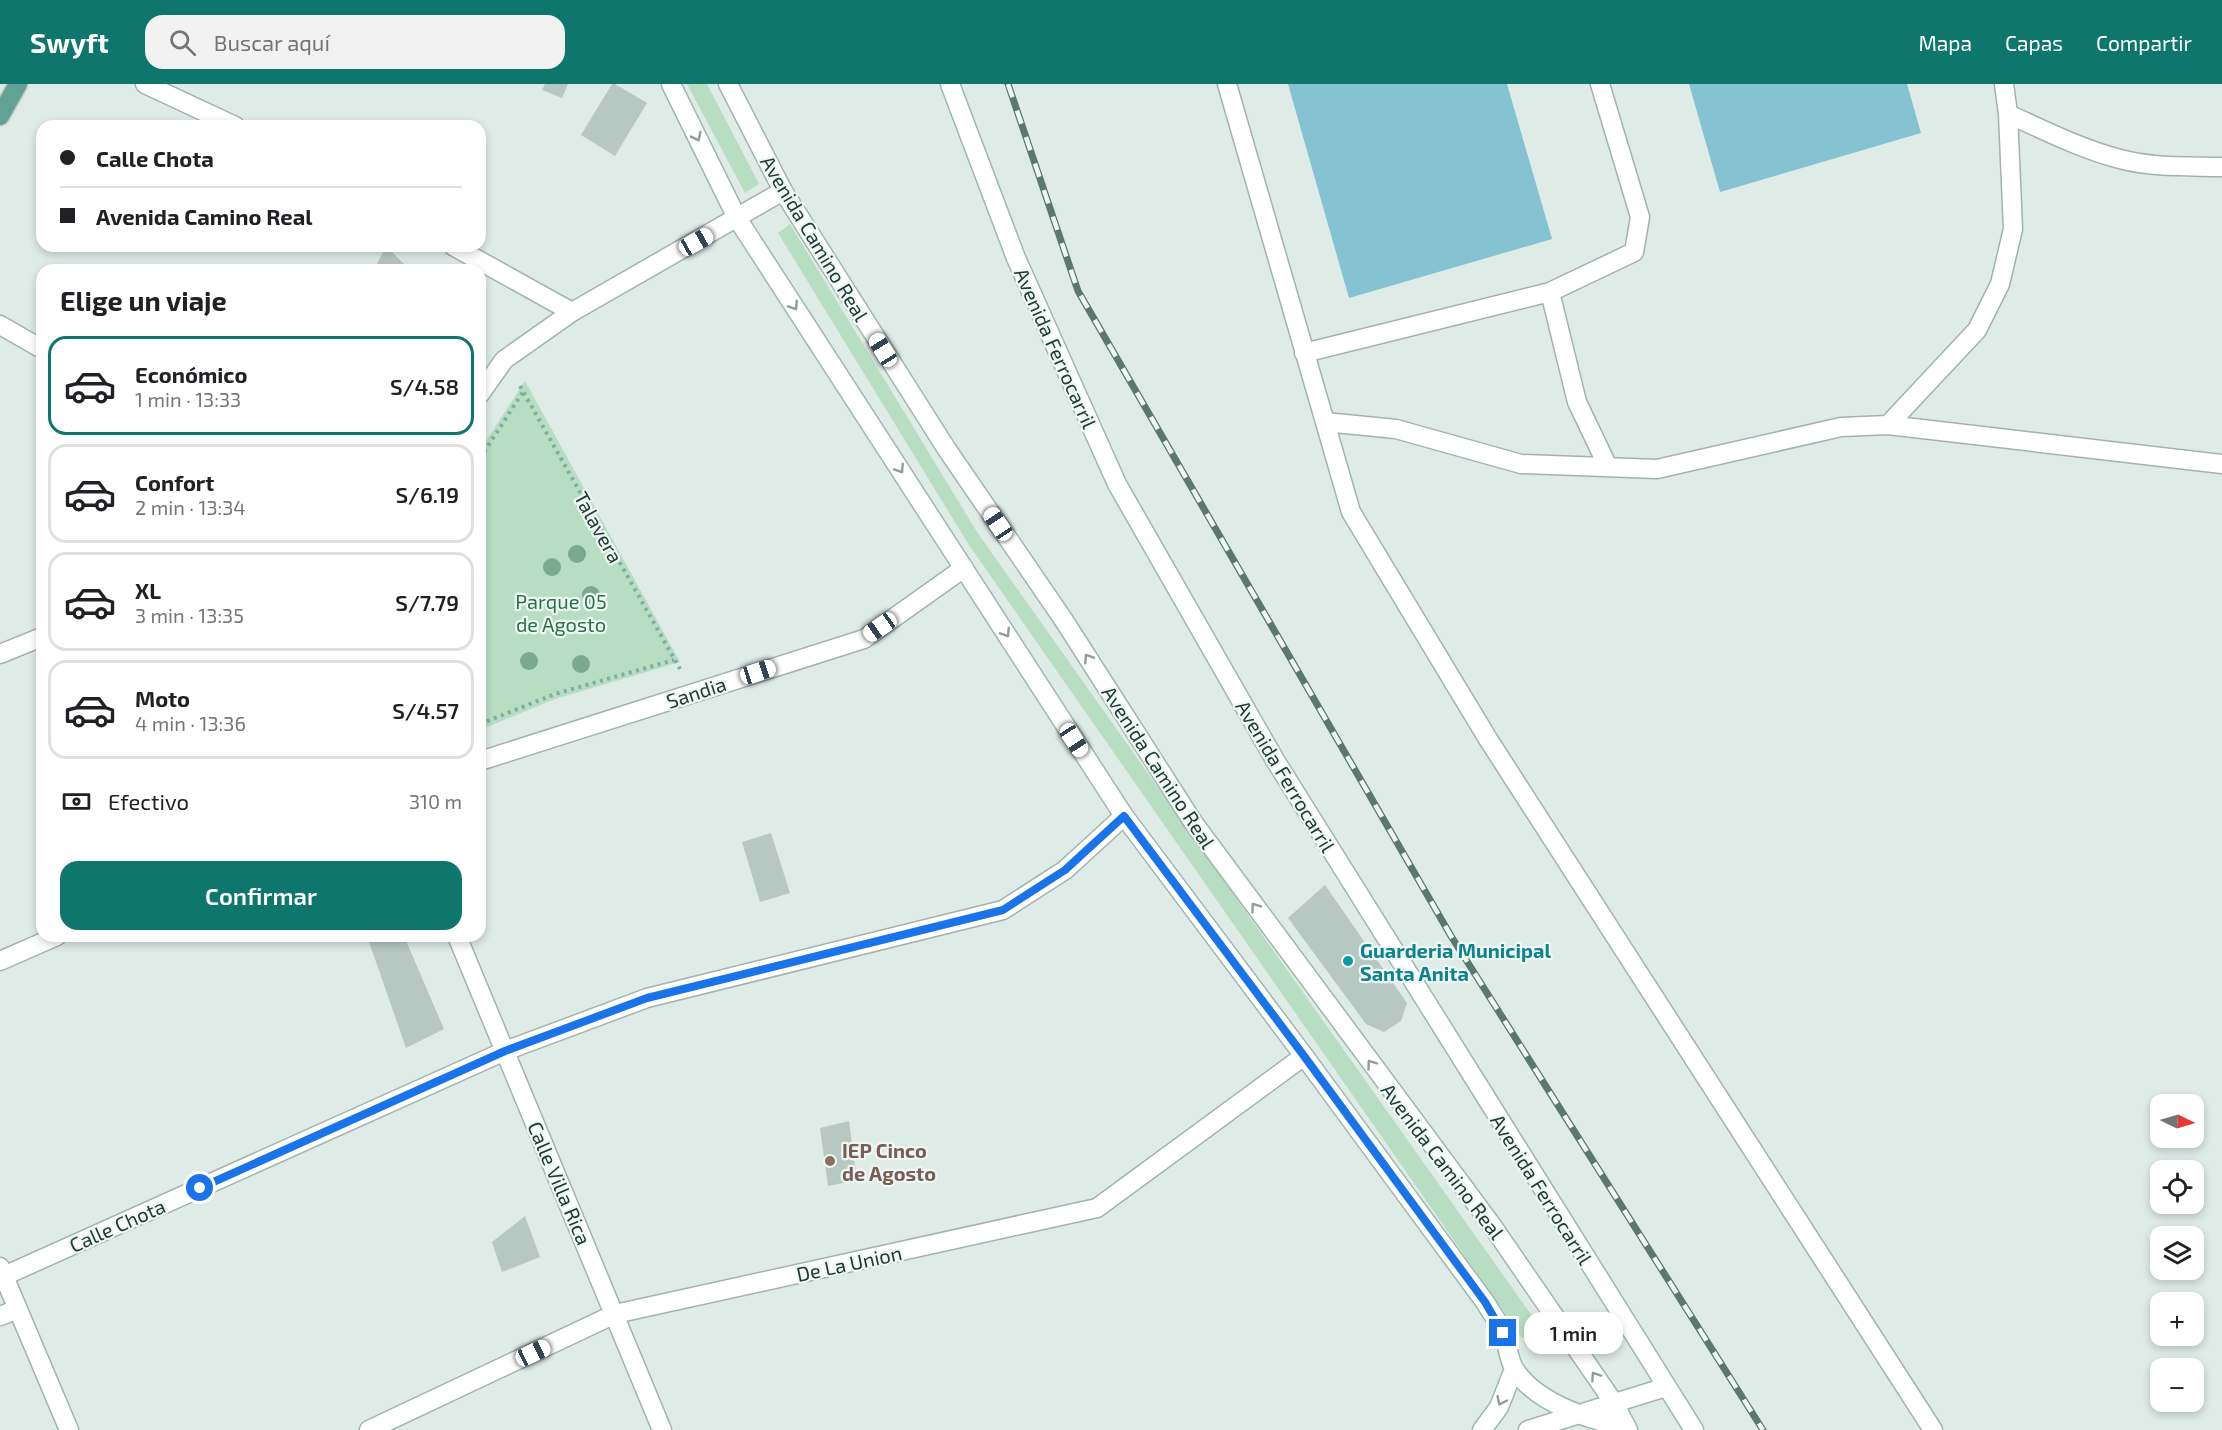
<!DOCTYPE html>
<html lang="es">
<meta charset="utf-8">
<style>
:root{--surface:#fff;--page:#f2f2f2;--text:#202124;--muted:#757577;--line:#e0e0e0;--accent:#0f766e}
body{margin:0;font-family:"Exo 2",sans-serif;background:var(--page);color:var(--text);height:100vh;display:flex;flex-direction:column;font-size:22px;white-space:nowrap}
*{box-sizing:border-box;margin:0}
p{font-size:20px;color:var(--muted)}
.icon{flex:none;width:33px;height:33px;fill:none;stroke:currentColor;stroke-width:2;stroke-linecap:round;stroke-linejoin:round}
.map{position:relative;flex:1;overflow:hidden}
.drawer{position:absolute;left:36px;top:180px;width:450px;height:678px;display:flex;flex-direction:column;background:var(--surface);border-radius:18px;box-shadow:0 3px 9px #0003}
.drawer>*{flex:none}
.guide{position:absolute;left:36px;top:36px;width:450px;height:132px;border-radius:18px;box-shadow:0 3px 9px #0003;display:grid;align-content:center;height:132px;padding:0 24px;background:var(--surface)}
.needle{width:39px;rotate:95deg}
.tools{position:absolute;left:2150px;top:1010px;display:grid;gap:12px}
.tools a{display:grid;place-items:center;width:54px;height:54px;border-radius:12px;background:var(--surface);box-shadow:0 3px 9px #0003;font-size:30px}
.end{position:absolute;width:27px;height:27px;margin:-14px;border:8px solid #1a73e8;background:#fff;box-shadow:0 0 0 3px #fff}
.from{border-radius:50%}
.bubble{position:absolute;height:42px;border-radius:18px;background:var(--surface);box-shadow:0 3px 9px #0003;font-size:20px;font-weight:600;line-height:42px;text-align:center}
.car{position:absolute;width:18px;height:36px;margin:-18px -9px;border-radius:8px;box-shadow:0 0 4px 2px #0007;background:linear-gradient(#fff 24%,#345 0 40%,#fff 0 76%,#345 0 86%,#fff 0)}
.guide b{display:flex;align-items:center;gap:21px;height:57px;font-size:22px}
.guide b+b{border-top:2px solid var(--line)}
.guide i{width:15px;height:15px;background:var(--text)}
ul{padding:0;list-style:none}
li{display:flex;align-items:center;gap:18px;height:99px;margin:0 12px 9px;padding:0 12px;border:3px solid var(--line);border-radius:18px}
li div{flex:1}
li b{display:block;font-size:22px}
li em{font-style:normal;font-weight:600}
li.on{border-color:var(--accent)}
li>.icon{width:54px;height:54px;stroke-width:1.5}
h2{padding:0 24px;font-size:27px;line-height:72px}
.pay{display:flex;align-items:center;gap:15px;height:66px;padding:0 24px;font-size:22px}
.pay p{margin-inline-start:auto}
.action{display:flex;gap:12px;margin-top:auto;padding:12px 24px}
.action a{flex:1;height:69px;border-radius:18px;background:var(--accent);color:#fff;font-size:24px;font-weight:600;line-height:69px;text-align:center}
header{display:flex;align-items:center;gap:36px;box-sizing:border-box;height:84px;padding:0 30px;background:var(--accent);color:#fff}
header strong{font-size:28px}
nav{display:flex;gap:33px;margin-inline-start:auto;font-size:21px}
.search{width:420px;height:54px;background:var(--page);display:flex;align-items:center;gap:15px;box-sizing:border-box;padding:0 21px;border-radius:18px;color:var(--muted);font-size:22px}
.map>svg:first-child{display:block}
</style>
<header>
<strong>Swyft</strong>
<div class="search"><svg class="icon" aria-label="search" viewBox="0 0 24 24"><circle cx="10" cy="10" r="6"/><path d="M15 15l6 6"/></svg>Buscar aquí</div>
<nav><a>Mapa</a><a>Capas</a><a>Compartir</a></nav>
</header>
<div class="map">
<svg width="2222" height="1346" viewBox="0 0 2222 1346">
<rect width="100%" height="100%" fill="#dfebe6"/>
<!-- green -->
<path fill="#b7ddc3" d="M687,0H707L759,100L745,109Z
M790,140L977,448L1542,1246L1522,1254L969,461L778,149Z
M525,297L680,578L555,615L480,646V366Z"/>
<!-- water -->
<path fill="#85c3d2" d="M1288,0H1507L1552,155L1349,214Z
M1689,0H1907L1921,49L1720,108Z"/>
<!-- building -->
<path fill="#b7c8c2" d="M545,0H568L562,14L542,6Z
M612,0H615L647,19L615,72L581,51Z
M386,162L410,186H374Z
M771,749L790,809L760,818L742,758Z
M1325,801L1407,919L1401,937L1384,948L1366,940L1288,834Z
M367,852H404L444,945L406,964Z
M849,1037L857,1096L828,1102L820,1044Z
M525,1132L540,1173L502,1188L492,1158Z"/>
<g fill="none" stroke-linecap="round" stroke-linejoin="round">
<!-- lane casing -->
<g stroke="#a2b3ad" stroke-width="21">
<path id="lane" d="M1227,0L1351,428L1488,655L1933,1346
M1600,0L1640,133L1634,168L1550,208L1577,318L1608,383
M2008,30C2044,46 2081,65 2120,75C2153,84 2188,82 2222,83
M1304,269L1550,208
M1325,338L1396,345L1521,380L1657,385L1841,343L1888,341L2222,380
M1888,341L1977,246L2000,200L2013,145L2008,30L2004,0"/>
</g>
<!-- street casing -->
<g stroke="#a2b3ad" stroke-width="21">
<path id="street" d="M145,0L235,42
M453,162L572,228
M0,241L42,265
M480,310L504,276L572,228L783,107
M0,570L42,553
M480,677L864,555L964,484
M457,852L662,1346
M0,877L57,852
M0,1183L69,1346
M4,1192L505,967L647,914L1003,826L1065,786L1124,732
M0,1232L18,1225
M369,1346L615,1230L1097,1124L1304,972"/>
</g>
<!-- secondary casing -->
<g stroke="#9eb7af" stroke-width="21">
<path id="secondary" d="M671,0L737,134L1124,732L1304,972L1485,1218C1491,1228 1499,1239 1504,1250C1508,1261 1508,1276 1515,1286C1536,1318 1589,1337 1625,1342
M728,0L783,107L946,364L1063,535L1193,738L1491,1140L1614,1319L1628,1346
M950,0L1016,174L1117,400L1275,676L1694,1346
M1482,1346L1499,1323L1514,1285
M1528,1346L1666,1303"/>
</g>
<!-- primary casing -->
<g stroke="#c1c8c6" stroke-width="21">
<path id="primary" d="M0,32L18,0"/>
</g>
<!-- path -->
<path stroke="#7eafa2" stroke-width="4" stroke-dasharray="3 4.5" stroke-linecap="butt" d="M520,302L680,585
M480,374L523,308
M480,640L555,610L674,576"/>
<!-- lane -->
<use href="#lane" stroke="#fff" stroke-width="18"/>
<!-- street -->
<use href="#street" stroke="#fff" stroke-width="18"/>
<!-- secondary -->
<use href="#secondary" stroke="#fff" stroke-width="18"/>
<!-- primary -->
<use href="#primary" stroke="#62a294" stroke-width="18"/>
<!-- rail casing -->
<g stroke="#5a7770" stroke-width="7">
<path id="rail" d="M1008,0L1078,207L1451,852L1763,1346"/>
</g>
<!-- rail -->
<use href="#rail" stroke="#eff7f4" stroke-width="4.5" stroke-dasharray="14" stroke-linecap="butt"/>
</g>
<!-- trees -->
<g fill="#7ba98f">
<circle cx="577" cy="470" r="9"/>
<circle cx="552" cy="483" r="9"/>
<circle cx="591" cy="511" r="9"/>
<circle cx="529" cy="577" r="9"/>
<circle cx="581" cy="580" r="9"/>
</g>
<!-- one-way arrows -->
<defs><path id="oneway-chevron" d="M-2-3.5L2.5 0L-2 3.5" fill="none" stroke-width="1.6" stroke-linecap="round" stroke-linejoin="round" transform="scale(1.5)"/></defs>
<g stroke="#909d9a">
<use href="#oneway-chevron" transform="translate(697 53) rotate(64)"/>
<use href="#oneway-chevron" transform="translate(794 222) rotate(57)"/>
<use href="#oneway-chevron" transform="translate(900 385) rotate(57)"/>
<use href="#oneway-chevron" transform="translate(1006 549) rotate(57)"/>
<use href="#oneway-chevron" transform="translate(1088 574) rotate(-123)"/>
<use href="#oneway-chevron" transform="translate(1255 823) rotate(-126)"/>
<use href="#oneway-chevron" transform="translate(1371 980) rotate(-126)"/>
<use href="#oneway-chevron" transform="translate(1595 1292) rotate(-124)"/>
<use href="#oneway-chevron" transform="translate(1501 1317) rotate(115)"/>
</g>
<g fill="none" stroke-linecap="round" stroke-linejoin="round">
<!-- route -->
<path stroke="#1a73e8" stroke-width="8" d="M200,1104L505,967L647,914L1003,826L1065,786L1124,732L1304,972L1485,1218L1503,1249"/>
</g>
<!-- markers -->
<circle fill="#0f9aa8" stroke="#eff7f4" stroke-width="2" cx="1348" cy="877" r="6"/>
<circle fill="#8d6e63" stroke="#eff7f4" stroke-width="2" cx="830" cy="1077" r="6"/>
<g text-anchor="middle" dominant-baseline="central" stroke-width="4.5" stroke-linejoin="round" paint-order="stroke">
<!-- street labels -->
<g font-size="20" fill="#203b35" stroke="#eff7f4">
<text transform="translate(815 154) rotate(59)">Avenida Camino Real</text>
<text transform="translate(1056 264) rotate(66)">Avenida Ferrocarril</text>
<text transform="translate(599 443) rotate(61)">Talavera</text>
<text transform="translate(696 608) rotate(-18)">Sandia</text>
<text transform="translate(1159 683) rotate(57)">Avenida Camino Real</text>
<text transform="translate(1286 692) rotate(59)">Avenida Ferrocarril</text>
<text transform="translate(1443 1077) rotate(53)">Avenida Camino Real</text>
<text transform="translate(560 1099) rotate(67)">Calle Villa Rica</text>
<text transform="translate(1542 1105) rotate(58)">Avenida Ferrocarril</text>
<text transform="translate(117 1141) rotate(-24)">Calle Chota</text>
<text transform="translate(849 1179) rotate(-12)">De La Union</text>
</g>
<!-- park labels -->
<g font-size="20" fill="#297348" stroke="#eff7f4">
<text x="561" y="517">Parque 05<tspan x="561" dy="23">de Agosto</tspan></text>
</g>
<!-- culture labels -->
<g font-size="20" font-weight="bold" fill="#0d838f" stroke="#eff7f4" text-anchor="start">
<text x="1360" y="866">Guarderia Municipal<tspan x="1360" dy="23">Santa Anita</tspan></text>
</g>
<!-- education labels -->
<g font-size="20" font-weight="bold" fill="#785e54" stroke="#eff7f4" text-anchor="start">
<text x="842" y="1066">IEP Cinco<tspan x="842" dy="23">de Agosto</tspan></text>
</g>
</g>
</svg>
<div class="tools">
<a><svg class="needle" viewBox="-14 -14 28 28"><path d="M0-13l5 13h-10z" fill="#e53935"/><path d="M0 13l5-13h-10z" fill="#757577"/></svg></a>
<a><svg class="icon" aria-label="locate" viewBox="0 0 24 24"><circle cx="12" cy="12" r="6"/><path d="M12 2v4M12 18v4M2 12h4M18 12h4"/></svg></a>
<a><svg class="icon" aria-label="layers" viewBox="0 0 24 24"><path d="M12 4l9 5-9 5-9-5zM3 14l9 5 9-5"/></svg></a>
<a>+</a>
<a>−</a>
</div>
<i class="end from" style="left:200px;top:1104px"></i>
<i class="end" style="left:1503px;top:1249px"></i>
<div class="bubble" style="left:1524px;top:1228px;width:99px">1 min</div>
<i class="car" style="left:696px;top:158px;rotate:61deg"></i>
<i class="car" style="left:883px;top:266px;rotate:328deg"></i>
<i class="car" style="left:998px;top:440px;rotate:326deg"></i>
<i class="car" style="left:880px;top:543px;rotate:235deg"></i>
<i class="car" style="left:758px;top:588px;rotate:72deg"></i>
<i class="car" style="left:1074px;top:656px;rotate:147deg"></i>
<i class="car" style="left:533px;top:1269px;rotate:65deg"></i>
<div class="guide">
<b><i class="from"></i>Calle Chota</b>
<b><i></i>Avenida Camino Real</b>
</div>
<section class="drawer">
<h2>Elige un viaje</h2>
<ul>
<li class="on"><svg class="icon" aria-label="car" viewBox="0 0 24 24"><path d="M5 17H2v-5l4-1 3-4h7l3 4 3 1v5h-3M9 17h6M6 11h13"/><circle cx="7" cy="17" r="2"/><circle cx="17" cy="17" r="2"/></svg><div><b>Económico</b><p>1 min · 13:33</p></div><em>S/4.58</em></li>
<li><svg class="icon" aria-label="car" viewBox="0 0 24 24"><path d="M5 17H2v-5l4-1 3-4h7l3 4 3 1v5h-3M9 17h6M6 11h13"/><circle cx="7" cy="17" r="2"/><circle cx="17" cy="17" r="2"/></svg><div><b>Confort</b><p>2 min · 13:34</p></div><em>S/6.19</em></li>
<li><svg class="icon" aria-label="car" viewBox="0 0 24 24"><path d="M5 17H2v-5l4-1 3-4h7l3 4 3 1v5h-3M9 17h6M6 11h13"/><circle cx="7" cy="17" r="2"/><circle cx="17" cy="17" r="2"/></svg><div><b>XL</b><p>3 min · 13:35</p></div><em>S/7.79</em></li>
<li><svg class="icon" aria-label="car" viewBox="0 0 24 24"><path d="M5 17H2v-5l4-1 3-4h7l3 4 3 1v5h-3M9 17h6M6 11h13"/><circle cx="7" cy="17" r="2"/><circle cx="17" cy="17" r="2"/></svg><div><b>Moto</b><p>4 min · 13:36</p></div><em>S/4.57</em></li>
</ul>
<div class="pay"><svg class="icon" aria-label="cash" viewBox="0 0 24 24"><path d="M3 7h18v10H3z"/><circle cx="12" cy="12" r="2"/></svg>Efectivo<p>310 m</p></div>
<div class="action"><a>Confirmar</a></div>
</section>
</div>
